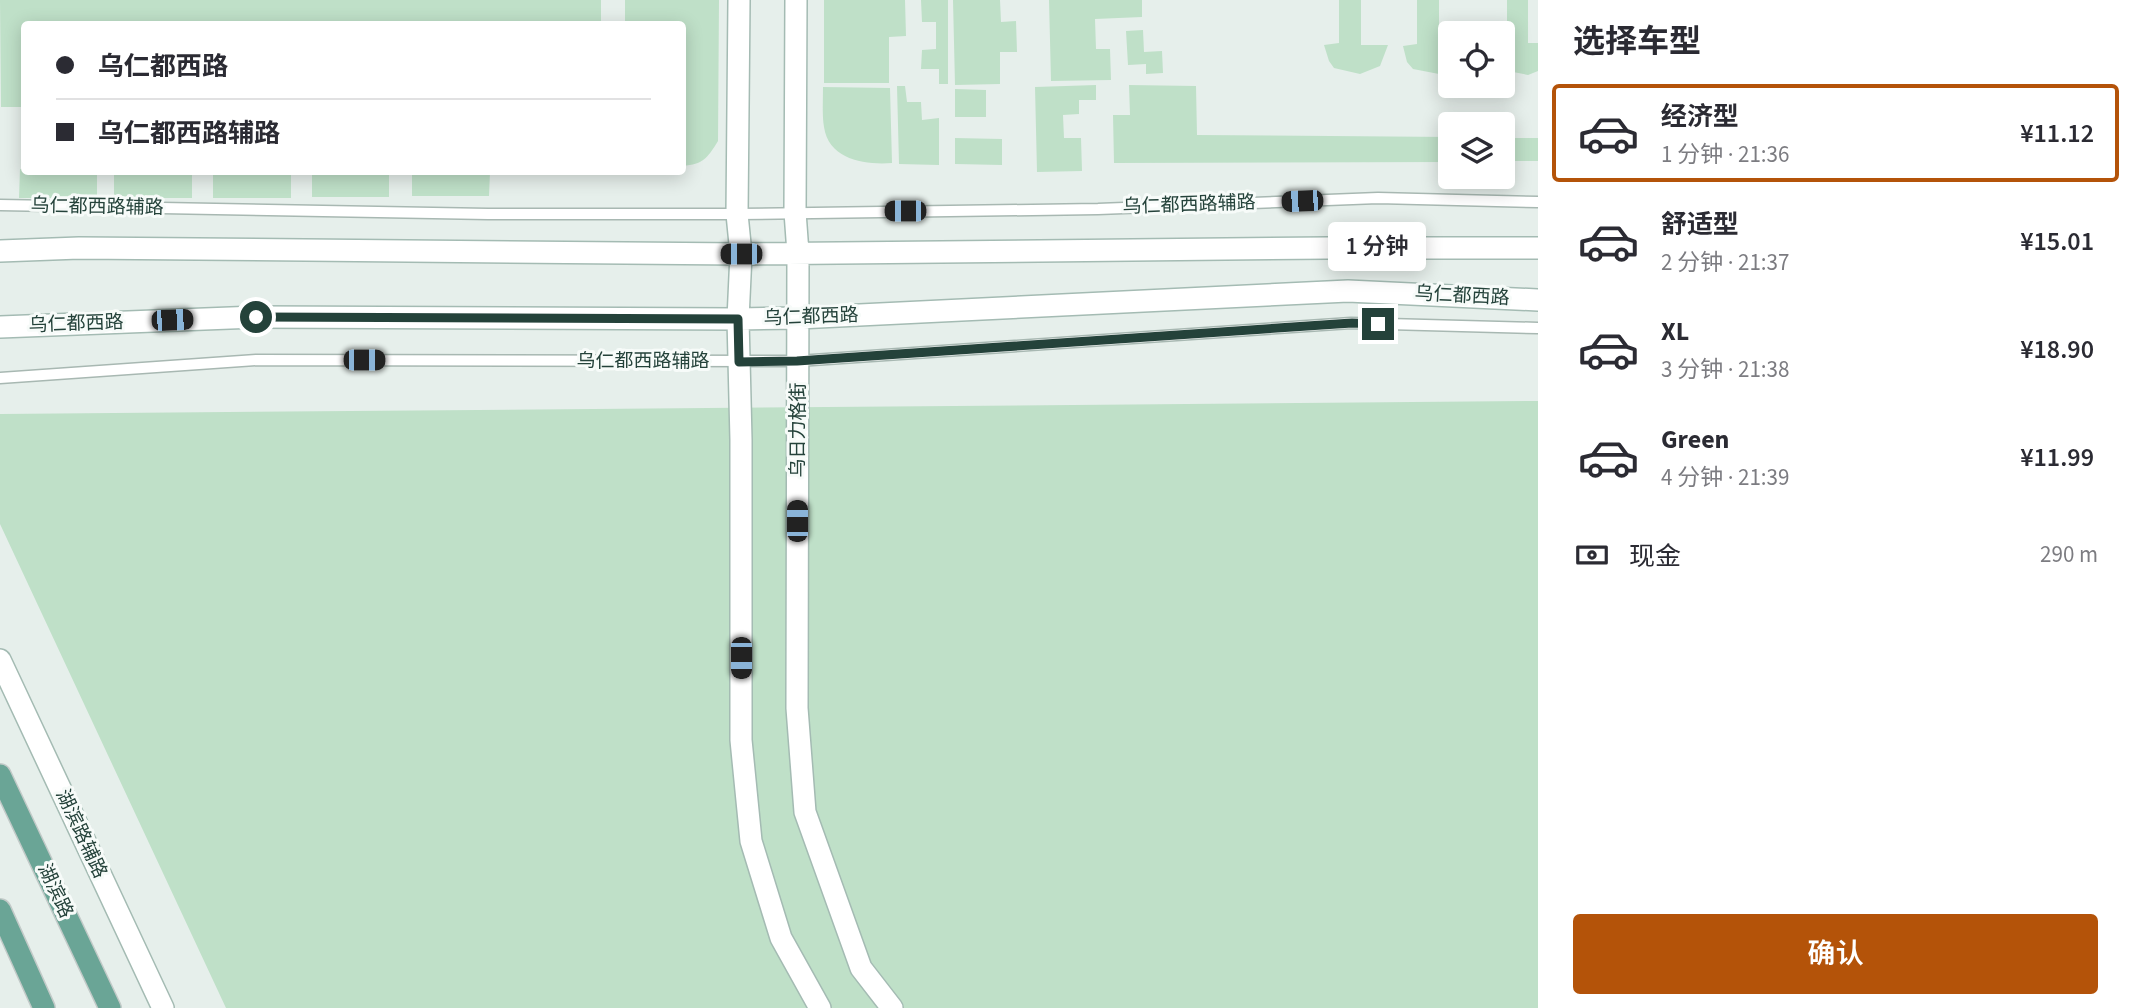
<!DOCTYPE html>
<html lang="zh">
<meta charset="utf-8">
<style>
:root{--surface:#fff;--page:#f7f7f7;--text:#2b2b33;--muted:#7c7c81;--line:#e1e1e2;--accent:#b45309}
body{margin:0;font-family:"Source Sans 3","Noto Sans SC",sans-serif;background:var(--page);color:var(--text);height:100vh;display:flex;flex-direction:column;font-size:26px;white-space:nowrap}
*{box-sizing:border-box;margin:0}
p{font-size:23px;color:var(--muted)}
.icon{flex:none;width:38px;height:38px;fill:none;stroke:currentColor;stroke-width:2;stroke-linecap:round;stroke-linejoin:round}
.map{position:relative;flex:1;overflow:hidden}
.side{display:flex;flex-direction:column;background:var(--surface);width:595px}
.side>*{flex:none}
.hud{position:absolute;left:21px;top:21px;width:665px;height:154px;border-radius:7px;box-shadow:0 4px 18px #0003;display:grid;align-content:center;height:154px;padding:0 35px;background:var(--surface)}
.buttons{position:absolute;left:1438px;top:21px;display:grid;gap:14px}
.buttons a{display:grid;place-items:center;width:77px;height:77px;border-radius:7px;background:var(--surface);box-shadow:0 4px 18px #0003;font-size:35px}
.end{position:absolute;width:32px;height:32px;margin:-16px;border:9px solid #24423a;background:#fff;box-shadow:0 0 0 4px #fff}
.from{border-radius:50%}
.bubble{position:absolute;height:49px;border-radius:7px;background:var(--surface);box-shadow:0 4px 18px #0003;font-size:23px;font-weight:600;line-height:49px;text-align:center}
.car{position:absolute;width:21px;height:42px;margin:-21px -10px;border-radius:9px;box-shadow:0 0 5px 2px #0007;background:linear-gradient(#222 24%,#8ab4d8 0 40%,#222 0 76%,#8ab4d8 0 86%,#222 0)}
.hud b{display:flex;align-items:center;gap:24px;height:66px;font-size:26px}
.hud b+b{border-top:2px solid var(--line)}
.hud i{width:18px;height:18px;background:var(--text)}
ul{padding:0;list-style:none}
li{display:flex;align-items:center;gap:21px;height:98px;margin:0 14px 10px;padding:0 21px;border:4px solid transparent;border-radius:7px}
li div{flex:1}
li b{display:block;font-size:26px}
li em{font-style:normal;font-weight:600}
li.selected{border-color:var(--accent)}
li>.icon{width:63px;height:63px;stroke-width:1.5}
h2{padding:0 35px;font-size:32px;line-height:84px}
.pay{display:flex;align-items:center;gap:18px;height:77px;padding:0 35px;font-size:26px}
.pay p{margin-inline-start:auto}
.primary-button{display:flex;gap:14px;margin-top:auto;padding:14px 35px}
.primary-button a{flex:1;height:80px;border-radius:7px;background:var(--accent);color:#fff;font-size:28px;font-weight:600;line-height:80px;text-align:center}
main{display:flex;flex:1;min-height:0}
.map>svg:first-child{display:block}
</style>
<main>
<div class="map">
<svg width="1538" height="1008" viewBox="0 0 1538 1008">
<rect width="100%" height="100%" fill="#e6efeb"/>
<!-- green -->
<path fill="#bfe0c8" d="M0,0H601V24H24V107H1Z
M625,0H719L718,141C707,159 703,164 683,166L682,24H625Z
M824,0H905L906,36L889,37V83H824Z
M921,0H948V84H939V69H921L922,50L936,49V22H922Z
M953,0H1000L1001,22L1016,21L1017,52H1000V84L955,85Z
M1049,0H1142V17L1095,19L1096,49H1110L1111,80L1051,81Z
M1339,0H1361V45H1388L1380,66L1360,74L1334,68L1329,61L1324,45L1339,43Z
M1417,0H1439V45L1451,46V70L1439,74L1413,69L1407,62L1403,46L1417,44Z
M1507,0H1528V43H1538V71L1528,75L1503,70V47L1507,46Z
M1143,30L1144,52L1162,51L1163,73L1146,74V64L1128,65L1126,31Z
M1096,85V100H1079V114L1063,115L1064,138H1081L1082,171L1037,172L1035,87Z
M1129,85L1196,86L1197,135L1451,137V162L1114,163L1113,115H1130Z
M897,86H905L907,102H921L922,120L939,118V165L899,164Z
M823,87L890,88L892,163C865,165 829,160 824,127C822,115 823,100 823,87Z
M955,89L986,90V117H955Z
M955,138L1002,139V165L955,164Z
M1503,138H1538V161H1503Z
M20,169L24,170V172H97V198H19Z
M114,172H192V198H114Z
M213,172H291V198H213Z
M312,172H389V197H312Z
M412,172H490L489,196H412Z
M1538,401V1008H226L0,524V414Z"/>
<g fill="none" stroke-linecap="round" stroke-linejoin="round">
<!-- lane casing -->
<g stroke="#a8b8b2" stroke-width="13">
<path id="lane" d="M0,205L488,214H737L1098,209L1378,198L1538,202
M0,378L256,360L798,361L1351,323L1538,328"/>
</g>
<!-- secondary casing -->
<g stroke="#a4bbb3" stroke-width="24">
<path id="secondary" d="M739,0L737,214L741,254L738,319L741,440V740L751,841L781,938L820,1008
M796,0L795,212L798,253L797,708L805,812L861,968L892,1008
M0,251L79,248L741,254L1328,248H1538
M0,327L256,317L738,319L798,318L1348,291L1538,300
M0,660L163,1008"/>
</g>
<!-- primary casing -->
<g stroke="#c2cac8" stroke-width="24">
<path id="primary" d="M0,775L110,1008
M0,910L44,1008"/>
</g>
<!-- lane -->
<use href="#lane" stroke="#fff" stroke-width="10"/>
<!-- secondary -->
<use href="#secondary" stroke="#fff" stroke-width="21"/>
<!-- primary -->
<use href="#primary" stroke="#6aa596" stroke-width="21"/>
</g>
<g fill="none" stroke-linecap="round" stroke-linejoin="round">
<!-- route -->
<path stroke="#24423a" stroke-width="9" d="M256,317L738,319L739,362L797,361L1352,323L1378,324"/>
</g>
<g text-anchor="middle" dominant-baseline="central" stroke-width="6" stroke-linejoin="round" paint-order="stroke">
<!-- street labels -->
<g font-size="19" fill="#24423a" stroke="#f7fbf9">
<text transform="translate(1189 205) rotate(-2)">乌仁都西路辅路</text>
<text transform="translate(97 207) rotate(1)">乌仁都西路辅路</text>
<text transform="translate(1462 296) rotate(3)">乌仁都西路</text>
<text transform="translate(811 317) rotate(-2)">乌仁都西路</text>
<text transform="translate(76 324) rotate(-2)">乌仁都西路</text>
<text x="643" y="361">乌仁都西路辅路</text>
<text transform="translate(798 430) rotate(-90)">乌日力格街</text>
<text transform="translate(81 834) rotate(65)">湖滨路辅路</text>
<text transform="translate(55 891) rotate(65)">湖滨路</text>
</g>
</g>
</svg>
<div class="buttons">
<a><svg class="icon" aria-label="locate" viewBox="0 0 24 24"><circle cx="12" cy="12" r="6"/><path d="M12 2v4M12 18v4M2 12h4M18 12h4"/></svg></a>
<a><svg class="icon" aria-label="layers" viewBox="0 0 24 24"><path d="M12 4l9 5-9 5-9-5zM3 14l9 5 9-5"/></svg></a>
</div>
<i class="end from" style="left:256px;top:317px"></i>
<i class="end" style="left:1378px;top:324px"></i>
<div class="bubble" style="left:1328px;top:222px;width:98px">1 分钟</div>
<i class="car" style="left:1302px;top:201px;rotate:268deg"></i>
<i class="car" style="left:905px;top:211px;rotate:270deg"></i>
<i class="car" style="left:741px;top:254px;rotate:270deg"></i>
<i class="car" style="left:172px;top:320px;rotate:88deg"></i>
<i class="car" style="left:364px;top:360px;rotate:90deg"></i>
<i class="car" style="left:797px;top:521px;rotate:0deg"></i>
<i class="car" style="left:741px;top:658px;rotate:180deg"></i>
<div class="hud">
<b><i class="from"></i>乌仁都西路</b>
<b><i></i>乌仁都西路辅路</b>
</div>
</div>
<section class="side">
<h2>选择车型</h2>
<ul>
<li class="selected"><svg class="icon" aria-label="car" viewBox="0 0 24 24"><path d="M5 17H2v-5l4-1 3-4h7l3 4 3 1v5h-3M9 17h6M6 11h13"/><circle cx="7" cy="17" r="2"/><circle cx="17" cy="17" r="2"/></svg><div><b>经济型</b><p>1 分钟 · 21:36</p></div><em>¥11.12</em></li>
<li><svg class="icon" aria-label="car" viewBox="0 0 24 24"><path d="M5 17H2v-5l4-1 3-4h7l3 4 3 1v5h-3M9 17h6M6 11h13"/><circle cx="7" cy="17" r="2"/><circle cx="17" cy="17" r="2"/></svg><div><b>舒适型</b><p>2 分钟 · 21:37</p></div><em>¥15.01</em></li>
<li><svg class="icon" aria-label="car" viewBox="0 0 24 24"><path d="M5 17H2v-5l4-1 3-4h7l3 4 3 1v5h-3M9 17h6M6 11h13"/><circle cx="7" cy="17" r="2"/><circle cx="17" cy="17" r="2"/></svg><div><b>XL</b><p>3 分钟 · 21:38</p></div><em>¥18.90</em></li>
<li><svg class="icon" aria-label="car" viewBox="0 0 24 24"><path d="M5 17H2v-5l4-1 3-4h7l3 4 3 1v5h-3M9 17h6M6 11h13"/><circle cx="7" cy="17" r="2"/><circle cx="17" cy="17" r="2"/></svg><div><b>Green</b><p>4 分钟 · 21:39</p></div><em>¥11.99</em></li>
</ul>
<div class="pay"><svg class="icon" aria-label="cash" viewBox="0 0 24 24"><path d="M3 7h18v10H3z"/><circle cx="12" cy="12" r="2"/></svg>现金<p>290 m</p></div>
<div class="primary-button"><a>确认</a></div>
</section>
</main>
